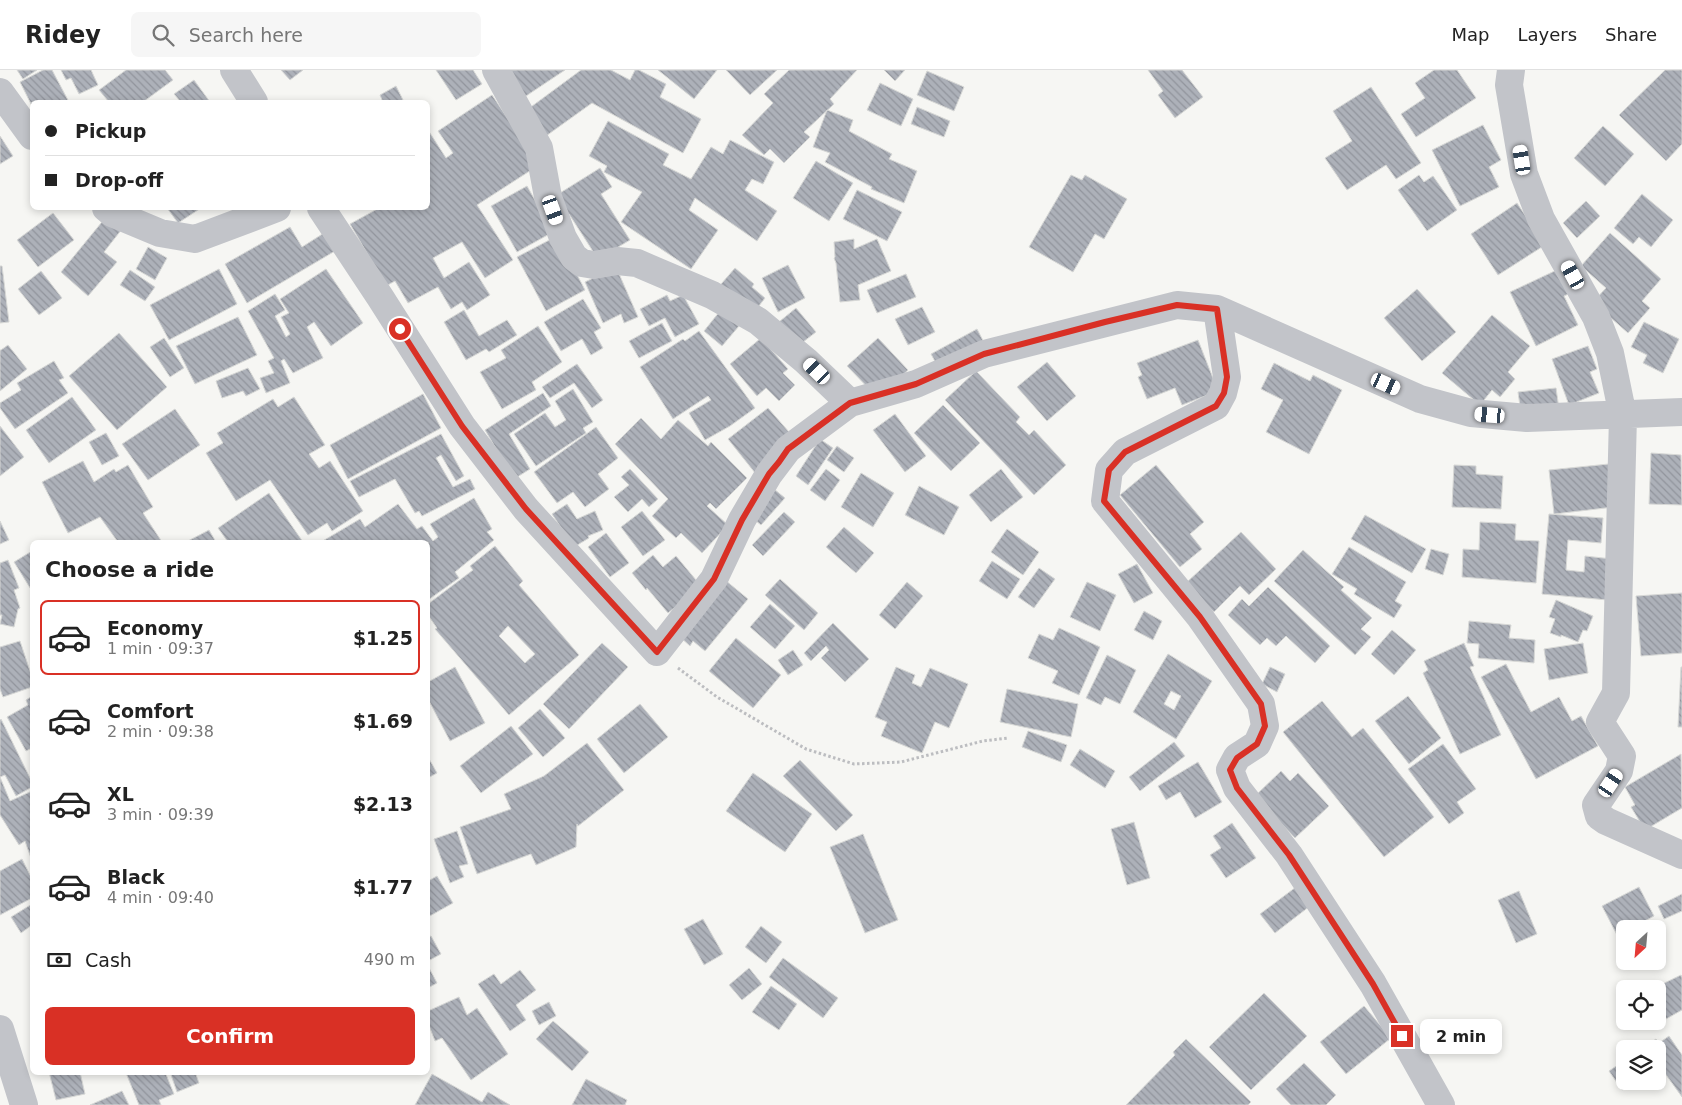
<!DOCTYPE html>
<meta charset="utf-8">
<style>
:root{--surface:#fff;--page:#f6f6f6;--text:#222;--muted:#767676;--line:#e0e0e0;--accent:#d93025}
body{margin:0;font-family:"DejaVu Sans",sans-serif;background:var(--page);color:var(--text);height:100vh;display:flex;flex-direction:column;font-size:19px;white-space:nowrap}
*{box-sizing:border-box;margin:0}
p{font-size:16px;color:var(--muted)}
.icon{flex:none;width:28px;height:28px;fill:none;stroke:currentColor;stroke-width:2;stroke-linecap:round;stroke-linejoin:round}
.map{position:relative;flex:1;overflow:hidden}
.details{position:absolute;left:30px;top:470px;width:400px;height:535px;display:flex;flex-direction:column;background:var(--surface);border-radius:8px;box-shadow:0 2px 8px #0003}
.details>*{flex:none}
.hud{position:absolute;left:30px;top:30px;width:400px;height:110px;border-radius:8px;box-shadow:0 2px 8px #0003;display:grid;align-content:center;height:110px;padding:0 15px;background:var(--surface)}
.needle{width:32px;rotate:206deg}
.tools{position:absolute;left:1616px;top:850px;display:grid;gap:10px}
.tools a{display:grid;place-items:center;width:50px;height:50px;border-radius:8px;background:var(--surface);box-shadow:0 2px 8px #0003;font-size:25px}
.end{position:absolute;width:22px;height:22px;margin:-11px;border:6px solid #d93025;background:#fff;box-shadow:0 0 0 2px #fff}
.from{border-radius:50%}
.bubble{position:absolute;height:35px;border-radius:8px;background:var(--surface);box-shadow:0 2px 8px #0003;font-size:16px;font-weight:700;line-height:35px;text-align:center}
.car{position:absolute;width:15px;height:30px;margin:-15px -8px;border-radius:6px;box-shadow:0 0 4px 1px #0007;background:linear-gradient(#fff 24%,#345 0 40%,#fff 0 76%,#345 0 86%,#fff 0)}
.hud b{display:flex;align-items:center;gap:18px;height:48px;font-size:19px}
.hud b+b{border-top:1px solid var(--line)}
.hud i{width:12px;height:12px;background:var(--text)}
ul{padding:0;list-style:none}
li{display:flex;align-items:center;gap:15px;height:75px;margin:0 10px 8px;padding:0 5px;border:2px solid transparent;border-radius:8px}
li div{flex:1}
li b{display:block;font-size:19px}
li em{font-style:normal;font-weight:700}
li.selected{border-color:var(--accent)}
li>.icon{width:45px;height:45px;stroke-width:1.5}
h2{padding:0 15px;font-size:22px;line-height:60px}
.pay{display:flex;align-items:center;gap:12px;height:55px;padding:0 15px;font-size:19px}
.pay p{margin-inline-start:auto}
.cta{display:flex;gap:10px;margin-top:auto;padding:10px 15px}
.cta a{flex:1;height:58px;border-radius:8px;background:var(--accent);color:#fff;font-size:20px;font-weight:700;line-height:58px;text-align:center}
header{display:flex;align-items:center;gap:30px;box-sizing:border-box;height:70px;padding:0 25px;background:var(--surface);border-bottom:1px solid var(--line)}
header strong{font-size:24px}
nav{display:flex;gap:28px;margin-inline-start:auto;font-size:18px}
.search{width:350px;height:45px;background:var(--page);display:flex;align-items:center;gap:12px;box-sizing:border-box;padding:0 18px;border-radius:8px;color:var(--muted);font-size:19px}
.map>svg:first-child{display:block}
</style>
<header>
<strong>Ridey</strong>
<div class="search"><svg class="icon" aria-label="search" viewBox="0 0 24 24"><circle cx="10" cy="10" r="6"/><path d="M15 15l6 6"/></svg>Search here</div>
<nav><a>Map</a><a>Layers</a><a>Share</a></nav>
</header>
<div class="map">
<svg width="1682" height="1035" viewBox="0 0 1682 1035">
<defs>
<pattern id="building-back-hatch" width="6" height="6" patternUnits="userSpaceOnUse" patternTransform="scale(1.25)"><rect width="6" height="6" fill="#adb1b9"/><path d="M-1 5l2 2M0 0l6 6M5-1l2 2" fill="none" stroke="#91949c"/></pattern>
</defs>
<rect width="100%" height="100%" fill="#f6f6f3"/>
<!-- building -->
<path fill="url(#building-back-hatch)" stroke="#d7d8d6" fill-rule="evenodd" d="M17,0H37L23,9Z
M43,0H52L69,32H32V36L20,12Z
M61,0H91L98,15L79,24L71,8L66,10Z
M126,0H165L173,10L143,32H109L99,20Z
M281,0H303L290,10Z
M436,0H473L482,14L456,30Z
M497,0H565L517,32Z
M581,0H611L630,10L635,0H639L666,14L660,27L701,49L683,83L592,33L539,71L520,45Z
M658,0H717L694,29Z
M726,0H777L750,25Z
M789,0H857L830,29L834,34L804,62L810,67L784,93L770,79L764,85L742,65L773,33L764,24Z
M884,0H905L895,11Z
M1148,0H1182L1203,27L1175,48L1158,25L1163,21Z
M1434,0H1457L1476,28L1416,67L1401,44L1425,28L1415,13Z
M1665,0H1682V74L1666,91L1619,45Z
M927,1L964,17L954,41L917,25Z
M194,10L210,32H181L174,24Z
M880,13L913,29L901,56L867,40Z
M396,16L404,32H383L380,25Z
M1371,17L1421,93L1396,109L1386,95L1347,120L1325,88L1352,71L1333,41Z
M492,25L539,95L477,135L513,190L485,208L462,172L433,188L444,208L469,192L490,225L467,240L462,232L451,239L438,217L408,233L395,211L386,216L350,154L379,138H428V60L446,88L453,83L438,61Z
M917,37L950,51L944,67L911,54Z
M827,40L853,50L849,61L892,84L889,89L917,101L904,133L871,119L872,117L825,92L830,83L813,77Z
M608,51L669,84L663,95L691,109L711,77L723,84L730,70L774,92L763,114L752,109L745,120L777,141L757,171L695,128L689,140L718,160L691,199L621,152L642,122L604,102L607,96L589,86Z
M1483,55L1501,90L1489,97L1499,117L1460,136L1432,80Z
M1603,56L1634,84L1605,116L1574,88Z
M0,66L13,86L0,94Z
M816,91L853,113L829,151L793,128Z
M600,98L612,117L601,124L630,170L598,189L569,144L565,147L552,128Z
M1071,105L1082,110L1085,105L1127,129L1104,169L1095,164L1073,202L1029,177Z
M1419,105L1424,112L1433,106L1457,140L1427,161L1398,120Z
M527,116L553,162L517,182L491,136Z
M857,120L902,142L887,171L843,149Z
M1642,124L1673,150L1651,177L1639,167L1633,174L1614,158Z
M1586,131L1600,146L1577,168L1563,153Z
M1517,133L1545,175L1498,205L1471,164Z
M167,138H201L178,153Z
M53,143L74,170L38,197L17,170Z
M106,147L122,159L104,182L117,192L88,226L61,202Z
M290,157L302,177L324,163L335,181L247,233L225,194Z
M1610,163L1661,209L1642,231L1650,238L1628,263L1593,232L1606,218L1581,196Z
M557,166L585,220L546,241L517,187Z
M854,169V179L877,169L891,201L858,215L860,230L840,232L836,193L834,188L835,187L834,172Z
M148,177L167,188L155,210L136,199Z
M788,195L805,228L778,242L762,208Z
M0,196H2L9,252L0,253Z
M616,197L638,247L624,253L621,244L603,253L585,212Z
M735,198L754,214L752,217L765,228L752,245L715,221Z
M1561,198L1573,222L1564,226L1578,255L1536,276L1510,222Z
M219,199L237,234L169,270L150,235Z
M326,199L363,253L331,276L314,252L307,257L323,288L293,303L284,289L281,291L290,313L266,323L260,308L274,303L268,291L274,288L248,241L275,224L285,240L275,246L286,267L290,264L281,247L289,243L280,229Z
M130,200L155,217L145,231L120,215Z
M41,201L62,228L39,245L18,219Z
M906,204L916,227L877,243L867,220Z
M1417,219L1456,262L1422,291L1384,248Z
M667,225L670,231L683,225L699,254L675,267L665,248L649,256L640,239Z
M583,229L601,258L594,262L603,278L591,285L582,269L561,281L544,252Z
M922,237L935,262L908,275L895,249Z
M796,238L816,262L794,279L774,256Z
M464,240L479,266L507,250L517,265L489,282L486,279L466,290L444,252Z
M720,241L739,256L722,276L704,261Z
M1492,245L1530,276L1508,302L1515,309L1500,327L1492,320L1480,335L1442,303Z
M238,247L257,285L195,314L176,276Z
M1644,252L1679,269L1663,303L1643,293L1647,285L1631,277Z
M662,253L672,271L639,288L629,271Z
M538,256L562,292L532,312L536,320L502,339L480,302L506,288L501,280Z
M977,259L989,282L943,306L931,284Z
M699,261L755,338L730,356L705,370L689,343L711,330L708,326L673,349L640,297L683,269L685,271Z
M119,263L167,317L117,360L69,306Z
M164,268L184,298L170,307L150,277Z
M761,268L788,299L783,303L795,315L779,331L766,318L757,326L730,294Z
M878,268L908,300L878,328L847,296Z
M1198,270L1218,321L1182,335L1175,318L1147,329L1138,307L1142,305L1137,293Z
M8,275L27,299L0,321V280H1Z
M1588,276L1597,299L1590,302L1599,323L1569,335L1552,289Z
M54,291L64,308L59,310L68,323L15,359L0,338V333L21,320L17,313Z
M1047,292L1076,326L1047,351L1017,317Z
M1274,293L1310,311L1313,305L1342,320L1309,384L1266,362L1283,330L1261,319Z
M577,294L603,330L592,338L574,313L550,328L542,317Z
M248,298L260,319L246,326L243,321L222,328L216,311Z
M976,301L1020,347L1016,352L1029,365L1034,360L1066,395L1034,425L945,330Z
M1556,318L1559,339L1521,343L1518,322Z
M573,319L593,352L583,358L586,363L536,396L514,364L545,343L555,357L566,350L555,331Z
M543,323L551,336L509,364L530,399L514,409L485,360Z
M423,324L441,358L348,409L330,375Z
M72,327L96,360L49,393L26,360Z
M294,327L325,375L309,384L319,398L330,391L363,441L332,461L327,453L308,465L270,410L236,431L206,383L223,373L217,363L273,329L278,337Z
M943,335L980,373L951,401L914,363Z
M768,338L789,362L760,409L728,369Z
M175,339L200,375L148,410L122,374Z
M895,344L926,386L905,402L873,360Z
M641,348L661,369L678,350L708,376L711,372L747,408L716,439L710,433L707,436L728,455L702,483L681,463L676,468L652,446L668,429L615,374Z
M0,356L24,387L0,406Z
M596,357L618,388L598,404L609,419L585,437L573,422L557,433L534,402Z
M106,363L119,386L102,395L89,372Z
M441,364L464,406L456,411L441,385L436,388L453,417L470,409L475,419L422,446L419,441L415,443L395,409L359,427L350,411Z
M820,369L833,378L808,415L796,406Z
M837,376L854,388L844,402L827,390Z
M1651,383L1681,385L1682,435L1649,434Z
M83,391L94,412L114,399L116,402L128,395L153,437L143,443L162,472H118L100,447L68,463L42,412Z
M1609,394L1614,437L1554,444L1549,400Z
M1156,395L1204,452L1190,464L1202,479L1180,497L1120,425Z
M1454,395L1476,396V404L1503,406L1501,439L1452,437Z
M630,399L658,429L649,437L642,429L628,442L614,427L629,415L621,407Z
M826,399L840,410L825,431L810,420Z
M1001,399L1023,427L991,452L969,425Z
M861,403L894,423L873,457L841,437Z
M919,416L959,437L944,465L905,445Z
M774,419L785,428L761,455L750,446Z
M269,423L303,472H228L218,458Z
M474,428L492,459L487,462L494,470L455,502L459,508L428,530V472H321L360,449L365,457L398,434L417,459L422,456L433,471L438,467L430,454Z
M567,434L577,449L595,441L603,460L588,466L589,468L574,477L552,444Z
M642,441L665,470L643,486L621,457Z
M784,442L795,452L763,486L752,475Z
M1549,444L1603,448L1601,473L1568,470L1566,500L1584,502L1585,486L1612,489L1608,530L1542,524Z
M1365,445L1426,479L1412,503L1351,469Z
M0,451L9,470L0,474Z
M1480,452L1516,454L1515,470L1539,471L1536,513L1462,507L1463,479L1479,480Z
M844,457L874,483L856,503L826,477Z
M1007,459L1039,482L1023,505L991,482Z
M209,460L216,472H186Z
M1241,462L1276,499L1249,525L1240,516L1214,542L1186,513Z
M606,463L629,493L610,507L588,477Z
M495,476L523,511L519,515L579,585L509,645L435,559L437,558L428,545V534L473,500L470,496ZM508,556L535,584L525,593L499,566Z
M1349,477L1406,512L1395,531L1402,535L1394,548L1354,524L1357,519L1332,504Z
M1431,479L1449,484L1443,505L1425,499Z
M1303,480L1344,517L1341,520L1372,548L1361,559L1371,567L1355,585L1274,511Z
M32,481V521L14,492Z
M653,485L663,497L676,486L701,516L668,543L647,518L646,520L632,503Z
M8,490L19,518L14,520L20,538L18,539L14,557L0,554L2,545H0V493Z
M992,491L1020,509L1007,529L979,511Z
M1137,494L1153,523L1134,533L1118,504Z
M1039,498L1055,509L1034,538L1018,527Z
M719,505L748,529L705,581L693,571L690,576L678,565Z
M780,509L818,543L804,560L765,525Z
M907,512L923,526L895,559L879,545Z
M1087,512L1116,525L1100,561L1070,547Z
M1268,517L1330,576L1315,593L1286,566L1276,576L1267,568L1260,575L1228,545L1242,529L1249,536Z
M1682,523V583L1641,586L1636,526Z
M1556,530L1593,546L1587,561L1583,560L1578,572L1561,565V567L1550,563L1555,549L1549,547Z
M770,534L795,556L775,579L750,557Z
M1144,541L1162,551L1153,570L1134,560Z
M1469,551L1511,555L1509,568L1535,570L1534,593L1478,588L1479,574L1467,573Z
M833,553L869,589L845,612L821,588L829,580L826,576L811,591L804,583Z
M1059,558L1100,577L1079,625L1052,613L1058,601L1028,588L1039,564L1053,570Z
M1392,560L1416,580L1394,605L1371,584Z
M736,568L781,605L753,638L709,601Z
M20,571L32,607V617L3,627L0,619V577Z
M602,573L628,597L569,659L543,634Z
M1464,573L1474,596L1470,597L1501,665L1460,684L1423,603L1428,600L1424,591Z
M1583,573L1588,603L1549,610L1544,579Z
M793,580L803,595L788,605L778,590Z
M1168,584L1212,611L1176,669L1133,642ZM1171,621L1181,626L1174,640L1164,634Z
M1107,585L1136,600L1120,634L1105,627L1101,635L1086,628Z
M1506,594L1531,642L1559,627L1572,651L1581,646L1598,676L1536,709L1481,607Z
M455,597L485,653L450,671L428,629V612Z
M896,597L915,605L912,613L921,617L930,598L968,614L949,658L935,652L922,683L881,666L887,652L875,647Z
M1270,597L1285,604L1277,622L1262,614Z
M1681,597H1682V657H1678Z
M1007,619L1078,634L1071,667L1000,652Z
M32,626V678L26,681L7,647L28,635L26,630Z
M1408,626L1441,668L1409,694L1375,651Z
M1322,631L1352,667L1363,658L1434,747L1384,787L1283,662Z
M640,634L668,667L624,703L597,669Z
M540,639L565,668L543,687L518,658Z
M1,649L32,712V717L16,726L5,705L0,707L10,731L32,721V791L25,771L19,775L0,745V650Z
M511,656L533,684L481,723L460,696Z
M1028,661L1067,675L1061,692L1022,677Z
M1174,672L1185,686L1140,721L1129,707Z
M587,673L624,720L578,756L577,754L576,777L536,795L531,784L477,804L460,757L511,739L504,724L544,706Z
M1443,674L1476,719L1457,732L1464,743L1449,754L1408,699Z
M1080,679L1115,701L1105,718L1070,695Z
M1681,684L1682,738L1645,760L1631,737L1635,735L1625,717Z
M428,687L437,703L428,708Z
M800,690L853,745L836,761L783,706Z
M1198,692L1222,732L1195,748L1180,722L1166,730L1158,716Z
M1281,701L1290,711L1298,703L1329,736L1295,768L1255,726Z
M753,703L812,744L785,782L726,741Z
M1134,752L1150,808L1127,815L1111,759Z
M1232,753L1256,788L1226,808L1210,785L1221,778L1213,766Z
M457,761L468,794L459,796L464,807L450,813L434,769Z
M863,764L898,850L865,863L830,777Z
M22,789L32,809V828L0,845V801Z
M437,806L453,833L428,847V811Z
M1296,817L1310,836L1275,863L1260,844Z
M1639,817L1654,846L1630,859H1625V861L1617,865L1602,836Z
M1519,821L1537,864L1516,873L1498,830Z
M1682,824V841L1664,849L1658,836Z
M32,834V855L21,863L11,847Z
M703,849L723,884L704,895L684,859Z
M761,856L782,872L766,893L745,877Z
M431,866L441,884L428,891V867Z
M783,888L838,928L823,948L769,907Z
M428,896L437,913L428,918Z
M749,898L762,914L742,930L729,915Z
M520,900L536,920L516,935L526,950L510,961L478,914L494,904L501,914Z
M1681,905L1682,907V940L1666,949L1658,933V919H1652Z
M771,916L797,934L779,960L752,942Z
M1264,923L1307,966L1251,1020L1209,977Z
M459,927L467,945L477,938L508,984L471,1010L442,968L435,971L428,953V941Z
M549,932L556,946L539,955L532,941Z
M1364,936L1391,968L1346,1004L1320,972Z
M553,951L589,982L572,1001L536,969Z
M1669,966L1682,985V1027L1659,995L1658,996V979H1642L1656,969L1659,973Z
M1186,969L1251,1032L1248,1035H1126L1175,985L1173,982Z
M1625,990V1011H1635L1622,1020L1609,1001Z
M1304,993L1336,1025L1326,1035H1291L1276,1019Z
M49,1002H80L85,1024L56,1030Z
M165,1002L174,1024L159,1030L161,1035H139L126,1003Z
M170,1002H195L199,1013L177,1022Z
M432,1004L482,1032L488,1022L510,1035H415Z
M586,1009L627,1030L625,1035H572Z
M122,1021L129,1035H90Z"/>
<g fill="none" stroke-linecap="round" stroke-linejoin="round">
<!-- path -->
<path stroke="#bcbdc0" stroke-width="3" stroke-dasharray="2.5 2.5" stroke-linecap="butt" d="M678,598L717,627L806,679L854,694L901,692L983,671L1008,668"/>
<!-- street -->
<path stroke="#c2c4c9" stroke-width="28" d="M234,0L254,32
M496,0L539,78L548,127L563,168L574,187L582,193L594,195L617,191L637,193L712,225L758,251L806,291L850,333
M1511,0L1509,15L1524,104L1541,149L1596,247L1610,283L1623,346L1616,623L1600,652L1622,686L1619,701L1596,735L1599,746L1606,751L1682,785
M0,22L32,66
M106,138L112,143L160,163L195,169L277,138
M321,138L380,227L462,356L526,439L657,582L714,509L742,450L769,404L788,379L850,333L916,314L984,284L1177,235L1217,239L1420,329L1471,343L1527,348L1682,342
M1217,239L1227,307L1223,323L1216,336L1125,382L1109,400L1105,431L1200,547L1261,634L1265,656L1257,674L1237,687L1230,700L1237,718L1289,785L1373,914L1441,1035
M0,959L24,1035"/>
</g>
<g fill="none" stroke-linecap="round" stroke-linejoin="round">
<!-- route -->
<path stroke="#d93025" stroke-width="6" d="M400,259L462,356L526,439L657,582L714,509L742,450L769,404L779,392L788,379L850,333L916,314L984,284L1105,252L1177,235L1217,239L1227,307L1224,323L1216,336L1125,382L1109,400L1104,431L1200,547L1261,634L1265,656L1257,674L1237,688L1230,700L1237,718L1289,785L1373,914L1402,966"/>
</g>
</svg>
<div class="tools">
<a><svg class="needle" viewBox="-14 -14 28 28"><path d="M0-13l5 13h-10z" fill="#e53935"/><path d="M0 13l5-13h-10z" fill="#767676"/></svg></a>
<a><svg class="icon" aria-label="locate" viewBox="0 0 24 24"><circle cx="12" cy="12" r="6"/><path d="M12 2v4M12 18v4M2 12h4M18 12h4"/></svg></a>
<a><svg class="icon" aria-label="layers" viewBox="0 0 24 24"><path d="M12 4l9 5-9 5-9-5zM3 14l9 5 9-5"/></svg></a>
</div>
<i class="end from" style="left:400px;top:259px"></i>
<i class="end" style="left:1402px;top:966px"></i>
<div class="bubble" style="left:1420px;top:949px;width:82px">2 min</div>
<i class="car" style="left:1522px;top:90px;rotate:351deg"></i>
<i class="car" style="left:553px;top:140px;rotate:160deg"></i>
<i class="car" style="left:1573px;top:205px;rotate:331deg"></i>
<i class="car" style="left:817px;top:301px;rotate:314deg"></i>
<i class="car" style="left:1386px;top:314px;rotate:114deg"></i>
<i class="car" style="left:1490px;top:345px;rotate:275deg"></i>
<i class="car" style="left:1611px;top:713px;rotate:34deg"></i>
<div class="hud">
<b><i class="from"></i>Pickup</b>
<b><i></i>Drop-off</b>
</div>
<section class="details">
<h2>Choose a ride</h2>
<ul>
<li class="selected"><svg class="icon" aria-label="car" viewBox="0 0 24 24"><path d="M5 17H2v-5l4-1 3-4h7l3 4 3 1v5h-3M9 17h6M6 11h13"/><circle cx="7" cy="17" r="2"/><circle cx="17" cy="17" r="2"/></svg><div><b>Economy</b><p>1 min · 09:37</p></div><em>$1.25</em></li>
<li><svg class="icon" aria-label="car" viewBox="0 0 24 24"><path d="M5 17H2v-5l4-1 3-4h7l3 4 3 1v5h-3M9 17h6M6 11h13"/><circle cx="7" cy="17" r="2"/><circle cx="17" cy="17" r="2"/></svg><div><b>Comfort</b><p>2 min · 09:38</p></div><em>$1.69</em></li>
<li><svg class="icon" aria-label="car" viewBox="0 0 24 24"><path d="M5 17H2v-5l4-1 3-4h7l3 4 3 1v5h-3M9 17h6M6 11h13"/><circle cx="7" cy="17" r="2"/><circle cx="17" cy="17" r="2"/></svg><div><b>XL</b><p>3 min · 09:39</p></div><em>$2.13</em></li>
<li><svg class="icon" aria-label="car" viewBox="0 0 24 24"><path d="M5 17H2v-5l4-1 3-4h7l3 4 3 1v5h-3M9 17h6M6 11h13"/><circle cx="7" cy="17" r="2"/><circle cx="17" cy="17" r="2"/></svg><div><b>Black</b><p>4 min · 09:40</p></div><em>$1.77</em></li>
</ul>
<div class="pay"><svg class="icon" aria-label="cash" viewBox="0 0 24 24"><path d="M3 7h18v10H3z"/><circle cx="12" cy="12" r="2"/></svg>Cash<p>490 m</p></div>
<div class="cta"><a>Confirm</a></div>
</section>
</div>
